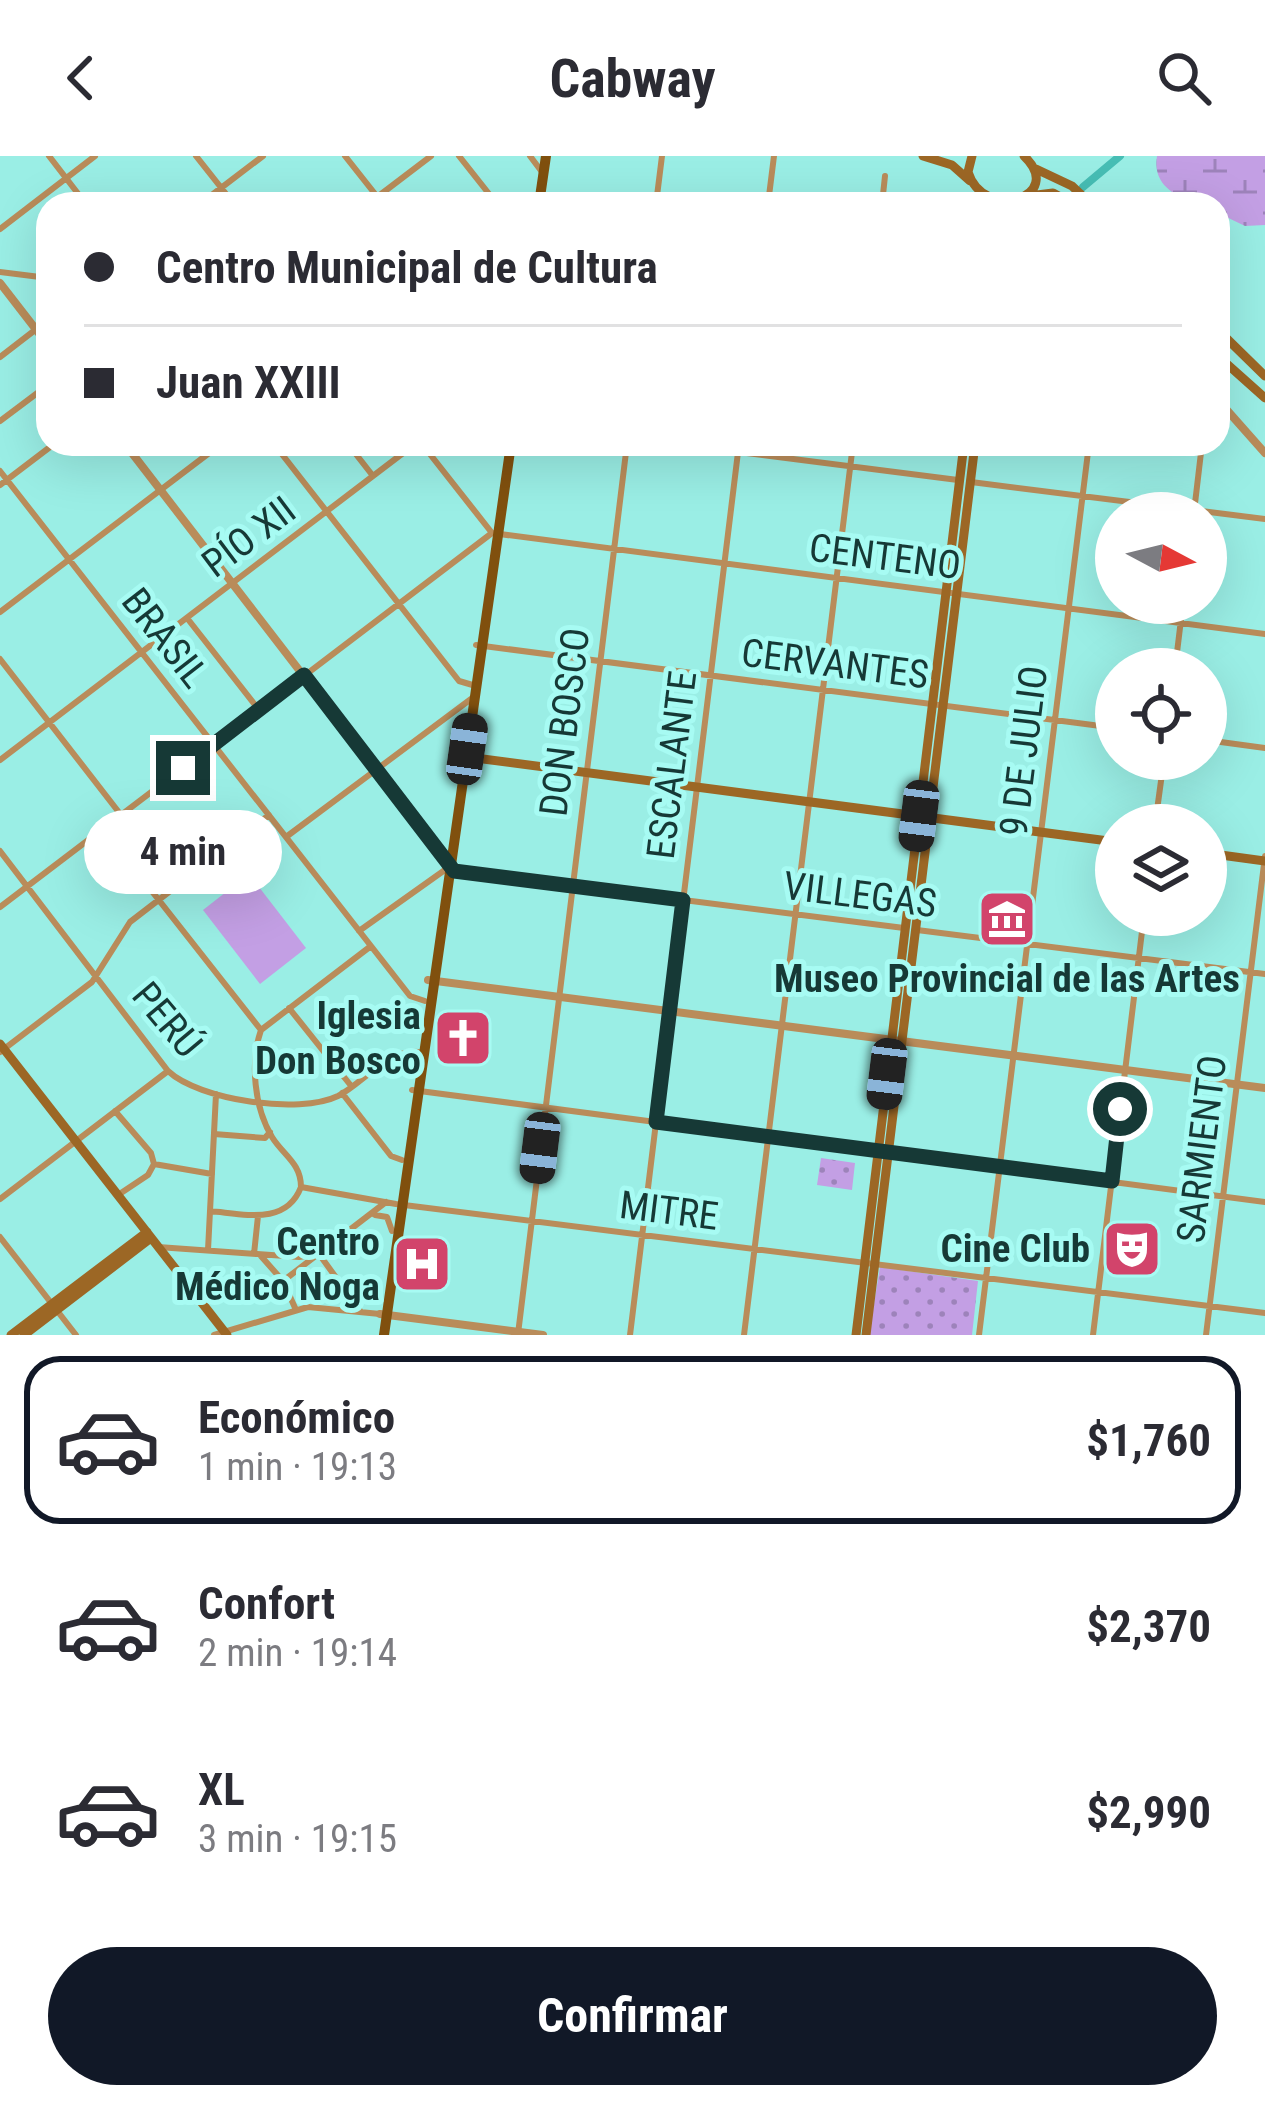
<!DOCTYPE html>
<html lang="es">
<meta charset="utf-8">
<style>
:root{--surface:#fff;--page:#f7f7f7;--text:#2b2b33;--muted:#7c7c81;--line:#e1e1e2;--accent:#111827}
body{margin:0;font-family:"Roboto Condensed",sans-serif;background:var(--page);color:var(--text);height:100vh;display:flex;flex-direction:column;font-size:45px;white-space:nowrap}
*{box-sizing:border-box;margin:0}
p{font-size:39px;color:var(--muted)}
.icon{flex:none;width:66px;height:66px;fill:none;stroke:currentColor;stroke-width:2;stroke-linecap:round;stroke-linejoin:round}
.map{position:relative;height:1179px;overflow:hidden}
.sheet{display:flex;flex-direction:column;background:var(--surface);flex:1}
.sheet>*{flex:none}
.guide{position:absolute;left:36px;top:36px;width:1194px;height:264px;border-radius:36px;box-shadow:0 12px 48px #0002;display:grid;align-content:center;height:264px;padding:0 48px;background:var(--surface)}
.needle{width:78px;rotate:97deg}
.controls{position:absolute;left:1095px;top:336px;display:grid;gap:24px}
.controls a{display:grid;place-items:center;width:132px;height:132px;border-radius:50%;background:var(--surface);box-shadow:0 12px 48px #0002;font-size:60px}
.end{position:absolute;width:54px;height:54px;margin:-27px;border:15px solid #163936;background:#fff;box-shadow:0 0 0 6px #fff}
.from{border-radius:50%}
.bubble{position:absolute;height:84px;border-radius:42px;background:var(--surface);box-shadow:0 12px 48px #0002;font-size:39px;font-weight:700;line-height:84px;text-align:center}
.car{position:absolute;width:36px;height:72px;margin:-36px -18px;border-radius:15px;box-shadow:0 0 9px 3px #0007;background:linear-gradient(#222 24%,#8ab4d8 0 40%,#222 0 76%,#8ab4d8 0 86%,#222 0)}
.guide b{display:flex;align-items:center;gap:42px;height:114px;font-size:45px}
.guide b+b{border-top:3px solid var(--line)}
.guide i{width:30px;height:30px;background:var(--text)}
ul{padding:21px 0 0;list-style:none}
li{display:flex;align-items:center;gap:36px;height:168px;margin:0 24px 18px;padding:0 24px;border:6px solid transparent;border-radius:36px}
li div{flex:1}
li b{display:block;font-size:45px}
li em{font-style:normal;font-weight:700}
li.selected{border-color:var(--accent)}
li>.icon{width:108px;height:108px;stroke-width:1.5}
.cta{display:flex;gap:24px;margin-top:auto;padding:24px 48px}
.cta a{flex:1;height:138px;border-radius:72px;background:var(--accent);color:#fff;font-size:48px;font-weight:700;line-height:138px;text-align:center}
header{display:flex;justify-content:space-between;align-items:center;height:156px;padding:0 48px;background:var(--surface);font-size:54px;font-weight:700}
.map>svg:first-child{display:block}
</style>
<header><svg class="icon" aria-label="back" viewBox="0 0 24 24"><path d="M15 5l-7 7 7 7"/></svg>Cabway<svg class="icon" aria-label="search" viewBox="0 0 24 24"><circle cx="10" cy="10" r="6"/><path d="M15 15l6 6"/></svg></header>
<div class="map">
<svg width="1265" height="1179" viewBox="0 0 1265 1179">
<defs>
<pattern id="wetland-marsh" width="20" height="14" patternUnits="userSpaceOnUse" patternTransform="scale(3)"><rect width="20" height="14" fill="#c39fe4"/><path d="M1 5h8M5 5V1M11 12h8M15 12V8" fill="none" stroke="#9d83ba"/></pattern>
<pattern id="park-dots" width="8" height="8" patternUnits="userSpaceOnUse" patternTransform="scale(3)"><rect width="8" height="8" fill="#c39fe4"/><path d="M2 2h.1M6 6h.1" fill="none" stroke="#9d83ba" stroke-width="1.8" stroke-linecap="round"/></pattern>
</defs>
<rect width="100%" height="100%" fill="#9aeee5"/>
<!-- green -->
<path fill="#c39fe4" d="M249,718L306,792L260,828L203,754Z"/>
<!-- wetland -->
<path fill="url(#wetland-marsh)" d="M1157,0H1265V69L1245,70L1218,57V48C1188,48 1151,35 1157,0Z"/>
<!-- park -->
<path fill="url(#park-dots)" d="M821,1002L855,1007L852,1034L817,1029Z
M880,1111L978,1125L972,1179H869Z"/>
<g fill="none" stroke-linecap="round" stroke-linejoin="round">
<!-- stream -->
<path stroke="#38968f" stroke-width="3" d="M1045,48L1058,45"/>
<!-- canal -->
<path stroke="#47beb5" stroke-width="8" d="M1083,31L1120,0"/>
<!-- minor -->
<path stroke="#b98c5a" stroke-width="6" d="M49,0L86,48
M196,0L234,48
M345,0L383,48
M459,0L497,48
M530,0L542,16
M539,46L580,48
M200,48L263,0
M368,48L431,0
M656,48L662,0
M768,48L774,0
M882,48L885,20
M0,73L95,0
M0,116L48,122
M0,201L48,164
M0,265L48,229
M274,288L459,525L476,530
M348,288L373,320
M422,288L492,377
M676,288L958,324
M0,315L410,840L425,845
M971,326L1265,363
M0,329L54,288
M1194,356L1202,288
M0,456L221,288
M187,462L259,554
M476,489L1116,572
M0,503L121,659
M1175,513L1183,447
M1206,584L1265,592
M0,604L415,288
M1155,669L1164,603
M103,673L261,874
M286,681L475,540
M0,695L168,915C199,944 299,959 338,940C363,927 388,893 418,896
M0,751L492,377L1265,478
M917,774L1265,818
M359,775L449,711L456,715L904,772
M289,852L352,931
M261,874C250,906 254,951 272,981C283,999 301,1007 301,1031
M261,874L371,790
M0,896L92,826L130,766L269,659
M412,934L1265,1046
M342,937L391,1000L402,1004
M115,955L151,997L154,1008
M214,978L265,982L270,976
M154,1008L212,1018
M301,1031L396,1048L1265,1157
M118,1039L148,1019L154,1008
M0,1043L168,915
M210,1055C244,1058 286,1070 301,1031
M375,1059L387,1061L392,1075
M0,1081L76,1179
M158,1091L299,1101L319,1098
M208,1094L216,938
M254,1098L258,1060
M319,1098L361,1156
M260,1099L283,1125L296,1154
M283,1125L386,1046
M518,1178L627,288
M214,1179L308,1151L380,1158
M630,1179L739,288
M744,1179L853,288
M979,1179L1089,288
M1093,1179L1144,759
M1206,1179L1265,700"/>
<!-- tertiary -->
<path stroke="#b98c5a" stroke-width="8" d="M0,127L48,189
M1218,244L1265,297
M125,288L450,710
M428,824L1265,932
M380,1158L543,1179"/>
<!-- secondary -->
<path stroke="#9c6725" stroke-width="9" d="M923,0L952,9L970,25
M972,0L968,16C984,67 1067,41 1024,0
M1036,13L1072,30L1091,48
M1029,40L1053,37L1073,48
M1218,174L1265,220
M1218,200L1265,242
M460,600L1116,686
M1206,697L1265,705
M0,888L227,1179
M11,1179L147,1076
M24,1179L151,1082
M856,1179L964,288
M866,1179L975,288"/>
<!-- primary -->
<path stroke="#80500e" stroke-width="10" d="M539,48L546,0
M384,1179L511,288"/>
</g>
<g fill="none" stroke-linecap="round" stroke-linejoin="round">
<!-- route -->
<path stroke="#163936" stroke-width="15" d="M183,612L304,519L454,715L683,744L656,966L1112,1025L1120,953"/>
</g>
<!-- icons -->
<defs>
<g id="museum-square" transform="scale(3)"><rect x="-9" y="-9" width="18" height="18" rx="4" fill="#d2446b" stroke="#a7fbf3"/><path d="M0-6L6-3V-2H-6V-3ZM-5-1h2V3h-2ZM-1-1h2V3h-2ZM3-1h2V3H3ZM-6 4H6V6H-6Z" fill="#fff"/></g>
<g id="church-square" transform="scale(3)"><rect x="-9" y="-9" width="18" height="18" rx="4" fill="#d2446b" stroke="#a7fbf3"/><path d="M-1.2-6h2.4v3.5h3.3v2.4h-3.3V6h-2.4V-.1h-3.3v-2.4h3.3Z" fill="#fff"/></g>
<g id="theatre-square" transform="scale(3)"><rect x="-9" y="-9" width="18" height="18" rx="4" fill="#d2446b" stroke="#a7fbf3"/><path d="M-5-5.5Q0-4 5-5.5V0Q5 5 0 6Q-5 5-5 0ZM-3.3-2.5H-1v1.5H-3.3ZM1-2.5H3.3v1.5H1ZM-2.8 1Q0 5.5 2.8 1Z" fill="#fff"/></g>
<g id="hospital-square" transform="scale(3)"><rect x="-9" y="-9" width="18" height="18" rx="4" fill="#d2446b" stroke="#a7fbf3"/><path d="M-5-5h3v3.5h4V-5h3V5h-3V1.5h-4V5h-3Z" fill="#fff"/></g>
</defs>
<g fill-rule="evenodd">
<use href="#museum-square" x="1007" y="763"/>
<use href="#church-square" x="463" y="882"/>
<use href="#theatre-square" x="1132" y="1093"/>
<use href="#hospital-square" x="422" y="1108"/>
</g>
<g text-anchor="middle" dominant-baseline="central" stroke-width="10" stroke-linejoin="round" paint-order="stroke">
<!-- street labels -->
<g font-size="39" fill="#163936" stroke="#a7fbf3">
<text transform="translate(249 381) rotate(-37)">PÍO XII</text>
<text transform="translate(885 401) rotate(7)">CENTENO</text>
<text transform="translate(165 482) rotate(52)">BRASIL</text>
<text transform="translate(835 508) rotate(7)">CERVANTES</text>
<text transform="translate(565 566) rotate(-83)">DON BOSCO</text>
<text transform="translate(1024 595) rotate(-83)">9 DE JULIO</text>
<text transform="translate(672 609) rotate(-83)">ESCALANTE</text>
<text transform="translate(860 739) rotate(7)">VILLEGAS</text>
<text transform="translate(167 864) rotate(50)">PERÚ</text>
<text transform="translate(1202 993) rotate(-83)">SARMIENTO</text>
<text transform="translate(669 1055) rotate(7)">MITRE</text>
</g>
<!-- poi labels -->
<g font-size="39" font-weight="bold" fill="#163936" stroke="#a7fbf3" text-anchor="end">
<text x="1007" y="823" text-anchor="middle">Museo Provincial de las Artes</text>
<text x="421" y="860">Iglesia<tspan x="421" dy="45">Don Bosco</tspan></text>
<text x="380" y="1086">Centro<tspan x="380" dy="45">Médico Noga</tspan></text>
<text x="1090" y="1093">Cine Club</text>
</g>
</g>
</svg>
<div class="controls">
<a><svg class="needle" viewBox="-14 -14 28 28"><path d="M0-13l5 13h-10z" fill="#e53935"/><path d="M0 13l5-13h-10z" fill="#7c7c81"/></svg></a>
<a><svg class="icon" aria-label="locate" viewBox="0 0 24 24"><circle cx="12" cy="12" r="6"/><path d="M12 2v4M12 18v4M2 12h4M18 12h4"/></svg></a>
<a><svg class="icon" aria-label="layers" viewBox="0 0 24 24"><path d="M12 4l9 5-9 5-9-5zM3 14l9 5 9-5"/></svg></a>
</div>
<i class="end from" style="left:1120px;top:953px"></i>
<i class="end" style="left:183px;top:612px"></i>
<div class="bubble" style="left:84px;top:654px;width:198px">4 min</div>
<i class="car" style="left:467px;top:593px;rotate:8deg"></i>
<i class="car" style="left:919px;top:660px;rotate:187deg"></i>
<i class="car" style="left:887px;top:918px;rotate:187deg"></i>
<i class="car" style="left:540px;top:992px;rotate:187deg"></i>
<div class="guide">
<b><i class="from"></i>Centro Municipal de Cultura</b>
<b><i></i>Juan XXIII</b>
</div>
</div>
<section class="sheet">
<ul>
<li class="selected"><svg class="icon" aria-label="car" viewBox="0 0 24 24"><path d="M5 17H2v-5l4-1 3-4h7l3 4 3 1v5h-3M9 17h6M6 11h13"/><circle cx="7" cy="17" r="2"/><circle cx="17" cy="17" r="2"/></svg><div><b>Económico</b><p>1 min · 19:13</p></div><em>$1,760</em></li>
<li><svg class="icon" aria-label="car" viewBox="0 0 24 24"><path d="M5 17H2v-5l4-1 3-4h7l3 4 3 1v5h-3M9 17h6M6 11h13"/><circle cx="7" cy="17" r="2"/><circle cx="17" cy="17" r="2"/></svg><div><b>Confort</b><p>2 min · 19:14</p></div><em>$2,370</em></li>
<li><svg class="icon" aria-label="car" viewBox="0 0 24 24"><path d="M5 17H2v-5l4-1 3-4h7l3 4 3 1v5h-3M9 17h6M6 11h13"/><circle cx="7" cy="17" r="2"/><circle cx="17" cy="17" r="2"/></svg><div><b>XL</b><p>3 min · 19:15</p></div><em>$2,990</em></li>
</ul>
<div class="cta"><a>Confirmar</a></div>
</section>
